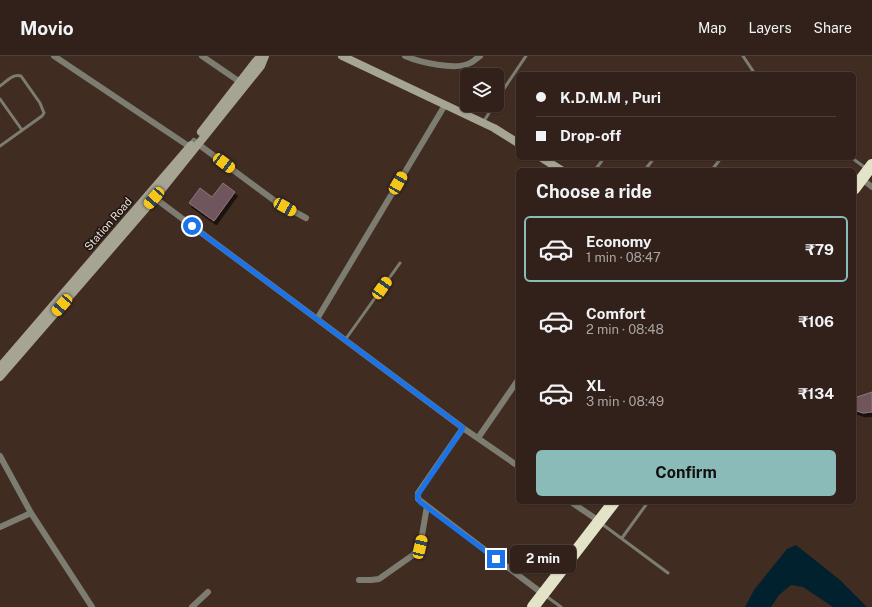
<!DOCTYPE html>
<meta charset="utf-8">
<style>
:root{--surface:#31211a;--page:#3d2e27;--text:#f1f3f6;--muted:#a8a3a2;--line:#4c3e39;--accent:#8bbbb9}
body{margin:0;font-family:"Public Sans",sans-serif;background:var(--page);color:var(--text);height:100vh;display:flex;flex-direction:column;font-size:15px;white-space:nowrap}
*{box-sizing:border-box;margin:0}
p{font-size:13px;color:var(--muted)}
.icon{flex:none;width:22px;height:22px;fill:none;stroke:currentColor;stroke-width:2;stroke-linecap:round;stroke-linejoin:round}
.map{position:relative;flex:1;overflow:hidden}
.panel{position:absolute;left:516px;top:112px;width:340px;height:336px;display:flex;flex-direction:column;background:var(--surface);border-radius:6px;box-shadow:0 1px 3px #0004,0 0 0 1px var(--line)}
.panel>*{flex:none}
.top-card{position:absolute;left:516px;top:16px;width:340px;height:88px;border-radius:6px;box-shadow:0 1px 3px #0004,0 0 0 1px var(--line);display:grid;align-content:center;height:88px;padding:0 20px;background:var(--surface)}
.fabs{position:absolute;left:460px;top:12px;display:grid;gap:8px}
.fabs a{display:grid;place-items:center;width:44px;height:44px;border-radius:6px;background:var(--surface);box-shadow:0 1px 3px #0004,0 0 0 1px var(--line);font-size:20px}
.end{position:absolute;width:18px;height:18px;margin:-9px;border:5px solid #1a73e8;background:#fff;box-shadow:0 0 0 2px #fff}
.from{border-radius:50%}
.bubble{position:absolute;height:28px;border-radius:6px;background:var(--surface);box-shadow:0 1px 3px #0004,0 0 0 1px var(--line);font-size:13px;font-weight:700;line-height:28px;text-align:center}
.car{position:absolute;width:12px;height:24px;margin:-12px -6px;border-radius:5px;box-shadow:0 0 3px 1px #0007;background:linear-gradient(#f5c518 24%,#345 0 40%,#f5c518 0 76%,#345 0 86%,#f5c518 0)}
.top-card b{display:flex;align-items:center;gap:14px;height:38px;font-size:15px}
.top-card b+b{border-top:1px solid var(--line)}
.top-card i{width:10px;height:10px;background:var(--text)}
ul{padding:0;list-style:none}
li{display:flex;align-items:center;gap:12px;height:66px;margin:0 8px 6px;padding:0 12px;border:2px solid transparent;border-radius:6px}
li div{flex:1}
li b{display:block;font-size:15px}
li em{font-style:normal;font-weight:700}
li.current{border-color:var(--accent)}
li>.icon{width:36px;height:36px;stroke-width:1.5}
h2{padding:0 20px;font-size:18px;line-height:48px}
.button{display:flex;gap:8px;margin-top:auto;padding:8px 20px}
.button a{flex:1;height:46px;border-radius:6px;background:var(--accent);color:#111;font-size:16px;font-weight:700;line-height:46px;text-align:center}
header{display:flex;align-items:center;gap:24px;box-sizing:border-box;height:56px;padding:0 20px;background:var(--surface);border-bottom:1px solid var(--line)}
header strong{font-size:19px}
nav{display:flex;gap:22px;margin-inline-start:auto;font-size:14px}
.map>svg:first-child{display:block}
</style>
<header>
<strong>Movio</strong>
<nav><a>Map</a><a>Layers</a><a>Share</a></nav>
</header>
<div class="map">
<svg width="872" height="551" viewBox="0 0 872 551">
<defs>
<filter id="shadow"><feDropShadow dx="2.5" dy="4" stdDeviation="0" flood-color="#0009"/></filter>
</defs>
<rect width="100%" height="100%" fill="#412c22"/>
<!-- water -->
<path fill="#02212e" d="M796,489L840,524L867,551H833L803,531L791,529L779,539L771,551H745L754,534L787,493Z"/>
<!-- building -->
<path fill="#6f555d" stroke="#90747d" filter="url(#shadow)" d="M223,127L235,136L214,165L189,147L200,132L212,141Z
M872,336V356L863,357L854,354V342Z"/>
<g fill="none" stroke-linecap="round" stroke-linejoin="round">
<!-- lane -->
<path stroke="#7c7c71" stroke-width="3" d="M743,0L755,18
M0,30C6,26 13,17 21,20L40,47L44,57L42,60L0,90
M0,43L22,74
M497,43L526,0
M484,65L494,49
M852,102L867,113
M595,114L604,102
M645,114L654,102
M712,114L721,102
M345,284L400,207
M602,468L668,517
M622,482L648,446
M546,540L561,551"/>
<!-- street -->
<path stroke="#7c7c71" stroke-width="6" d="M54,0L190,91
M202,0L240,26
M405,0C419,6 456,15 470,7C473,6 477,2 480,0
M194,85L275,145L306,162
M862,123L872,131
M152,140L463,372L518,410
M317,263L445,49
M463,372L418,437V443L543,538
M478,382L518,324
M0,400L31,457L92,551
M571,446L599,465
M0,471L31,457
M359,524H371L379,523L413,499L420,491L427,450
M192,551L208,536"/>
<!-- secondary -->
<path stroke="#a6a594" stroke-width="8" d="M342,0L494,72L518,87
M201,76L256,5L261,0
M542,102L561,114
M0,311L191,89
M0,321L155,142L261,10L265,0"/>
<!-- highway -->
<path stroke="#e3e3c8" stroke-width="12" d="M854,133L872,109
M533,551L614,446"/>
</g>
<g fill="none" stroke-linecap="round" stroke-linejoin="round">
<!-- route -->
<path stroke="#1a73e8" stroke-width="5" d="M192,170L463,372L417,440L420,446L496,503"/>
</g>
<g text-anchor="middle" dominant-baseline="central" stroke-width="3.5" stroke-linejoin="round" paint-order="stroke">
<!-- street labels -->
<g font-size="11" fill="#ecded7" stroke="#211712">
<text transform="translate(108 168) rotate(-49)">Station Road</text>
</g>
</g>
</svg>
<div class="fabs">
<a><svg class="icon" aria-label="layers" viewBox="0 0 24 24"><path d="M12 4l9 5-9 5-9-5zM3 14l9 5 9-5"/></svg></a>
</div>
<i class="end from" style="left:192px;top:170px"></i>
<i class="end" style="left:496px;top:503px"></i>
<div class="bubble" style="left:510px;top:489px;width:66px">2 min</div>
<i class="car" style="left:224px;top:107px;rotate:127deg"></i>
<i class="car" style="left:398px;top:127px;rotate:30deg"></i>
<i class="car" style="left:154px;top:142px;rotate:221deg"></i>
<i class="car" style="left:285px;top:151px;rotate:119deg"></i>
<i class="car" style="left:382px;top:232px;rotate:35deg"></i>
<i class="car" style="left:62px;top:249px;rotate:221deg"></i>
<i class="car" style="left:420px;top:491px;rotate:13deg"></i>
<div class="top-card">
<b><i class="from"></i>K.D.M.M , Puri</b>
<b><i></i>Drop-off</b>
</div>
<section class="panel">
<h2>Choose a ride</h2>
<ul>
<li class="current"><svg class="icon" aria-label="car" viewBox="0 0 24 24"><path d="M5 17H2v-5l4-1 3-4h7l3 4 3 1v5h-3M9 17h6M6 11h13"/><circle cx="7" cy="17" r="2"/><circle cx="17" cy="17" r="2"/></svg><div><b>Economy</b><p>1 min · 08:47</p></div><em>₹79</em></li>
<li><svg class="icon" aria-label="car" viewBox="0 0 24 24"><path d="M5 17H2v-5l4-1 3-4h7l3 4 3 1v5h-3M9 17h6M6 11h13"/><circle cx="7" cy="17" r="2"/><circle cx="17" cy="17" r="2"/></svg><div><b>Comfort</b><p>2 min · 08:48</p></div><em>₹106</em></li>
<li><svg class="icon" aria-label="car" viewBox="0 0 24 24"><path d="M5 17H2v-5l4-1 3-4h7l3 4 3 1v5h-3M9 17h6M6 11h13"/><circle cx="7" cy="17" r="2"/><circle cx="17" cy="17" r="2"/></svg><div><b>XL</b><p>3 min · 08:49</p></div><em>₹134</em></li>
</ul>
<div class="button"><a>Confirm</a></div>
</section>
</div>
